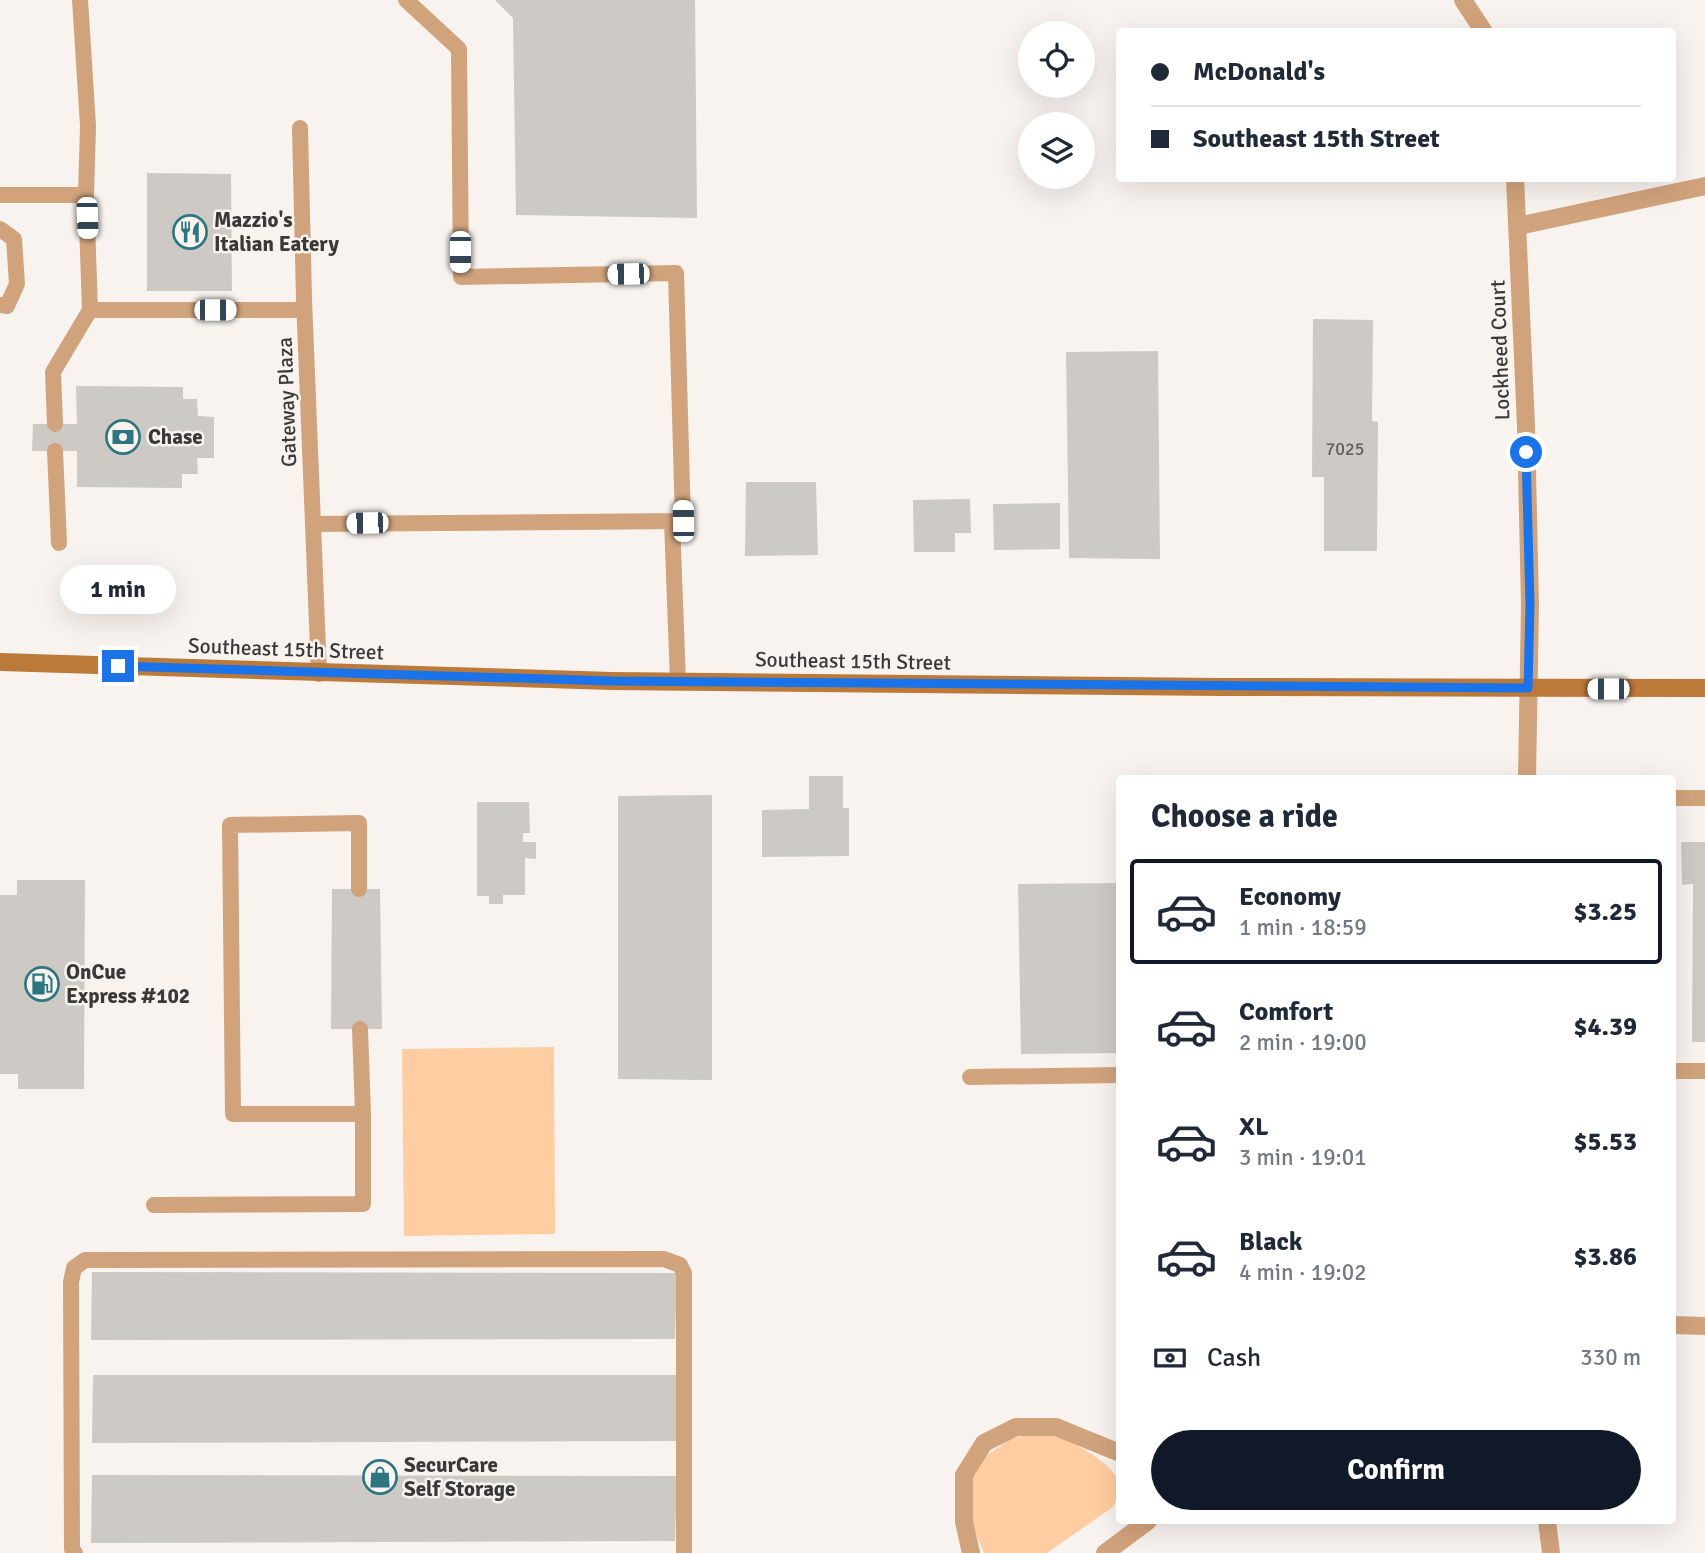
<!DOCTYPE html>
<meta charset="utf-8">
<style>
:root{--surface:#fff;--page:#f6f6f7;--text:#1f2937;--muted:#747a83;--line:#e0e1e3;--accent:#111827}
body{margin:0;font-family:Signika,sans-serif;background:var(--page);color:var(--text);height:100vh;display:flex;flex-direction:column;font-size:26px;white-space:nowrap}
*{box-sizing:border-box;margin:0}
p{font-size:23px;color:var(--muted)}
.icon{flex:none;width:38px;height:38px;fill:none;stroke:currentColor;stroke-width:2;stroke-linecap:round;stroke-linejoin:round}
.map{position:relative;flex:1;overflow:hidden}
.panel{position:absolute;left:1116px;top:775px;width:560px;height:749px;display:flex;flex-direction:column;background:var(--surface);border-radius:7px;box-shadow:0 7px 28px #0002}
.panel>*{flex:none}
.hud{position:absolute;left:1116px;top:28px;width:560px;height:154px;border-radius:7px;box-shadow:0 7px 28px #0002;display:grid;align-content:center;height:154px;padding:0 35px;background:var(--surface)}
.tools{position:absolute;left:1018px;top:21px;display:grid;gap:14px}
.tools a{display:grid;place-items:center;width:77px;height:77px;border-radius:50%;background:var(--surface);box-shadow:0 7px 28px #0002;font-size:35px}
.end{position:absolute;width:32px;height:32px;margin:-16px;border:9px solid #1a73e8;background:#fff;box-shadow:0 0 0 4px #fff}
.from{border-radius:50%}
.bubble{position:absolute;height:49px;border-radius:24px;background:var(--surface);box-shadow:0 7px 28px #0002;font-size:23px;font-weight:700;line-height:49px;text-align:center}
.car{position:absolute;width:21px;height:42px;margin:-21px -10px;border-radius:9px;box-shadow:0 0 5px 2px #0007;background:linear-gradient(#fff 24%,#345 0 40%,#fff 0 76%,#345 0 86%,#fff 0)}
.hud b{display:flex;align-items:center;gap:24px;height:66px;font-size:26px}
.hud b+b{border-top:2px solid var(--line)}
.hud i{width:18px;height:18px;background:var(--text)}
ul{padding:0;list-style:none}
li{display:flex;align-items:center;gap:21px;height:105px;margin:0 14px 10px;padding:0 21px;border:4px solid transparent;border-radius:7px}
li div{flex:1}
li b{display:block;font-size:26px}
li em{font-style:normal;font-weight:700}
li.on{border-color:var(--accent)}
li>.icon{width:63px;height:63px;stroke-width:1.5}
h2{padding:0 35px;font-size:32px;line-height:84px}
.pay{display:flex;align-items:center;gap:18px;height:77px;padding:0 35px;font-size:26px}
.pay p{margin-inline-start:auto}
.action{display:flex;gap:14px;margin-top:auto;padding:14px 35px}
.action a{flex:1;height:80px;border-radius:42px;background:var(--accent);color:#fff;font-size:28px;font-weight:700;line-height:80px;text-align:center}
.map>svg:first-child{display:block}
</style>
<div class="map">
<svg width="1705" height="1553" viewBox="0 0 1705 1553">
<rect width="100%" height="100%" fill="#f8f3ef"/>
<!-- green -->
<path fill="#ffcda1" d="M554,1047L555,1234L404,1236L402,1049Z
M1025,1435C1034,1435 1044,1433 1053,1435C1069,1438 1115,1465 1118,1481C1120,1490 1117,1499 1113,1507L1047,1553H984L970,1520V1481L984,1457L1011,1439Z"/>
<!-- building -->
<path fill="#cdc9c5" d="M495,0H695L697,218L516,215L513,18Z
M147,173L231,174L232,291H147Z
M1313,319L1373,320L1372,421L1378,422L1377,551H1324V477H1312Z
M1158,351L1160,559L1069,558L1066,352Z
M76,386L183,387V399H197L198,416L214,417V458H197L198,474H182V488L77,487V451H32L33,424H77Z
M746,482H816L818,555L745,556Z
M970,499L971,533H955V552H914L913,500Z
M1060,503V549L994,550L993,504Z
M809,776H843V808H849V856L762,857V810L809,809Z
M712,795V1080L618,1079V796Z
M477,802H529L530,833H523V842H536V859L525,858V895H503V904H489V896H477Z
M1681,842H1705V1042H1692L1693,884L1682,885Z
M17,880H85L84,1089H18V1074H0V895H17Z
M1120,883V1053L1021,1054L1018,884Z
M332,889H380L382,1029H331Z
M92,1272L677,1273L675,1339L91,1340Z
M93,1375H678L676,1441L92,1443Z
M92,1475L677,1476L675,1541L91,1543Z"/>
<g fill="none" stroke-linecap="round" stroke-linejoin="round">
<!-- lane -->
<path stroke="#d1a37c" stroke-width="16" d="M300,128L304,299L319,674
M0,195H86
M0,229L14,239L17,284L7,306L0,305
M90,310H304
M55,424L53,372L90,310L86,195L88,126L80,0
M55,451L59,543
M672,521L678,682
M313,524L683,521L676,273L461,277L459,49L406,0
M1673,798H1705
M359,889V823L230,825L233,1114H363L360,1029
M1673,1071H1705
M970,1077L1120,1075
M154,1205L363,1204V1114
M75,1553L72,1549L71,1282L74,1268L85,1260L664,1259L680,1265L684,1273V1553"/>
<!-- street -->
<path stroke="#d1a37c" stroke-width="18" d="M1463,0L1484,32
M1515,178L1526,426L1530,605L1527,779
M1518,226L1705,186
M1673,1325L1705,1326
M1547,1521L1551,1553
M971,1553L964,1522V1475L984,1443L1016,1427H1056L1120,1453
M1105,1553L1148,1521"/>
<!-- secondary -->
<path stroke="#bc7a3a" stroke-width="18" d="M0,662L612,681L1221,687L1705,688"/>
</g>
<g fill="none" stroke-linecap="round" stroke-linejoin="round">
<!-- route -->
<path stroke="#1a73e8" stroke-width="9" d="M118,666L612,681L1528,688L1530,605L1526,452"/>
</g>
<!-- icons -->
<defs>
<g id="restaurant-ring" transform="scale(1.75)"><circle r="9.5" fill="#f8f3ef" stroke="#2e767f" stroke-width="1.5"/><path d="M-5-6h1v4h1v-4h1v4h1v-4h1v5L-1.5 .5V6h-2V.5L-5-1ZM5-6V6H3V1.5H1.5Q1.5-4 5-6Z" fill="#2e767f"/></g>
<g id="bank-ring" transform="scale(1.75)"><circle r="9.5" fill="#f8f3ef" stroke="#2e767f" stroke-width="1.5"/><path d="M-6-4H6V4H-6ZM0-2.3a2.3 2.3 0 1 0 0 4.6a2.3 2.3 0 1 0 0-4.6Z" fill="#2e767f"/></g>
<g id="fuel-ring" transform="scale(1.75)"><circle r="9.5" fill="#f8f3ef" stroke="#2e767f" stroke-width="1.5"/><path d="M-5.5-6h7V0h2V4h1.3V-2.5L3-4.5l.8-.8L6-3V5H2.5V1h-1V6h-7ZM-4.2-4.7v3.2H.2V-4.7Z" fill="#2e767f"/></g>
<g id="shop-ring" transform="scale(1.75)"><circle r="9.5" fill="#f8f3ef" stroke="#2e767f" stroke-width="1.5"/><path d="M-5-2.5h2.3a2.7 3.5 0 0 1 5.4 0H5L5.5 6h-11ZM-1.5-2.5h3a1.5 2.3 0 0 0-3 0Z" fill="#2e767f"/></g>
</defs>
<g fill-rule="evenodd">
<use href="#restaurant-ring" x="190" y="232"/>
<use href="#bank-ring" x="123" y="437"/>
<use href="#fuel-ring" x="42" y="984"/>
<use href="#shop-ring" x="380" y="1477"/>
</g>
<g text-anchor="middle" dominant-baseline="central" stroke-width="5" stroke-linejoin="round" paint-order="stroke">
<!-- number labels -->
<g font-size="18" fill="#605d5b">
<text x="1345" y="449">7025</text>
</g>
<!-- poi labels -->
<g font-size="21" font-weight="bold" fill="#3b3938" stroke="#f8f3ef" text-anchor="start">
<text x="214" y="220">Mazzio's<tspan x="214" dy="24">Italian Eatery</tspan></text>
<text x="148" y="437">Chase</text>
<text x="66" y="972">OnCue<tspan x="66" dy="24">Express #102</tspan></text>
<text x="404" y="1465">SecurCare<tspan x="404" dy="24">Self Storage</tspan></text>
</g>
<!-- street labels -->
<g font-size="21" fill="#3b3938" stroke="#f8f3ef">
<text transform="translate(1500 350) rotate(-92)">Lockheed Court</text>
<text transform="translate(287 402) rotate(-92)">Gateway Plaza</text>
<text transform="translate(286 649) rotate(2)">Southeast 15th Street</text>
<text transform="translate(853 661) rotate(1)">Southeast 15th Street</text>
</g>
</g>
</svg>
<div class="tools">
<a><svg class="icon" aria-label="locate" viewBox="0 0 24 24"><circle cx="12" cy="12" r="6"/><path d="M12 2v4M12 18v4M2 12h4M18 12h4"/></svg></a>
<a><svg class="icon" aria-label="layers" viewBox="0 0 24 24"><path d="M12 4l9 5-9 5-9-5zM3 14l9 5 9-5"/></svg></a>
</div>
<i class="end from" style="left:1526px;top:452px"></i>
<i class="end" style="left:118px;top:666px"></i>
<div class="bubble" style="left:60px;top:565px;width:116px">1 min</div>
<i class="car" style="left:87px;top:218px;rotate:178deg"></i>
<i class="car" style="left:460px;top:252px;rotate:180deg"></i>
<i class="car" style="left:628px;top:274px;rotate:269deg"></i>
<i class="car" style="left:215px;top:310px;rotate:90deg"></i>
<i class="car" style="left:683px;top:521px;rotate:359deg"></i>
<i class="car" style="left:367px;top:523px;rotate:269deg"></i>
<i class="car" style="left:1608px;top:689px;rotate:270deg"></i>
<div class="hud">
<b><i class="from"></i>McDonald's</b>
<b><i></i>Southeast 15th Street</b>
</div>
<section class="panel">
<h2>Choose a ride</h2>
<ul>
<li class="on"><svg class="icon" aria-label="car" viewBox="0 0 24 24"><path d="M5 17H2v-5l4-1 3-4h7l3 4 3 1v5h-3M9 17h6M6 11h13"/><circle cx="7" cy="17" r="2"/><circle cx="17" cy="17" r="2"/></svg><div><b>Economy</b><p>1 min · 18:59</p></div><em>$3.25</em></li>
<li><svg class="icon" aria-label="car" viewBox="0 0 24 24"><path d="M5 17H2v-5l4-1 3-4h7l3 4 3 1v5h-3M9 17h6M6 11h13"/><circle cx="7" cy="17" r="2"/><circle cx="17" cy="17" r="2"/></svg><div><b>Comfort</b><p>2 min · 19:00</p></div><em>$4.39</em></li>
<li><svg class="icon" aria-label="car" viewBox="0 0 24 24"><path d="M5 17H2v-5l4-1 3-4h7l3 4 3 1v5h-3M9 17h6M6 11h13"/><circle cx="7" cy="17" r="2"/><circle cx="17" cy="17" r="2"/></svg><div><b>XL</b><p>3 min · 19:01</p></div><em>$5.53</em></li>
<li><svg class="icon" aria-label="car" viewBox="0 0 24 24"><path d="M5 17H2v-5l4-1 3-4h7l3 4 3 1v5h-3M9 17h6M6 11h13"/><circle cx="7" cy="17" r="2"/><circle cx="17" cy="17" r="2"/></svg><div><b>Black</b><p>4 min · 19:02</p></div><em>$3.86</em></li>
</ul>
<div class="pay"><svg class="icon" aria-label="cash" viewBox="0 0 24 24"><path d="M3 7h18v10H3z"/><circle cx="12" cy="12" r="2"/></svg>Cash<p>330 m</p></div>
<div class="action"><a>Confirm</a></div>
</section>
</div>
